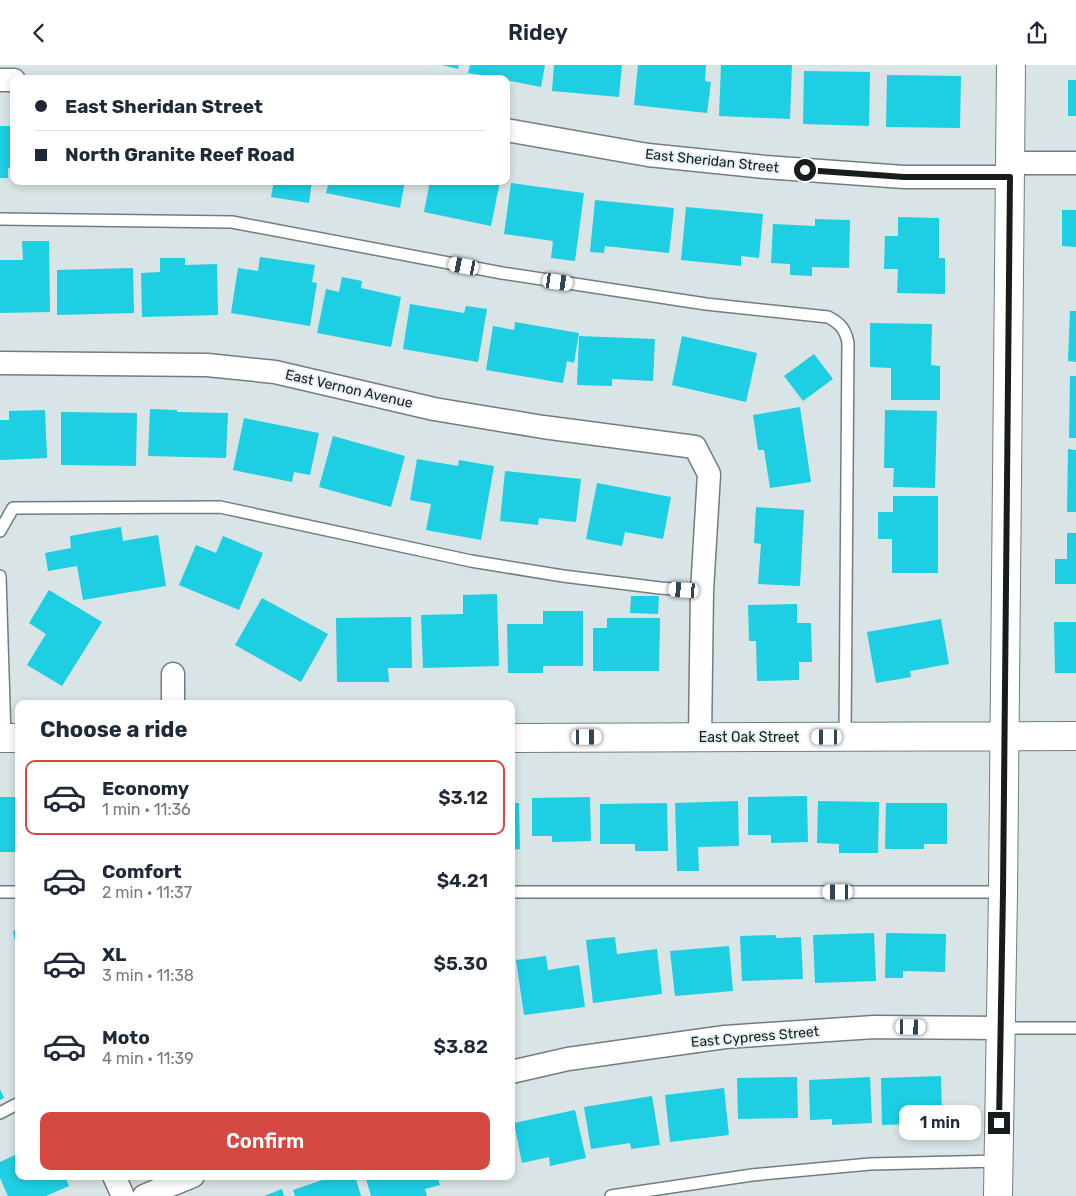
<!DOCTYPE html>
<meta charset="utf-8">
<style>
:root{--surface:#fff;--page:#f6f6f7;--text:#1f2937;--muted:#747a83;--line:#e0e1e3;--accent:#d54741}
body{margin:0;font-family:Rubik,sans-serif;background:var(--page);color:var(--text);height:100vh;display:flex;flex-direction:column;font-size:19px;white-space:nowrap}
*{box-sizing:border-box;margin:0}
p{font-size:16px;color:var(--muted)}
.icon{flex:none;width:28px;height:28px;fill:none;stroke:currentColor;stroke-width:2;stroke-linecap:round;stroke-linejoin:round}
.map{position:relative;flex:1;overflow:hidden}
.side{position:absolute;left:15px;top:635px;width:500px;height:480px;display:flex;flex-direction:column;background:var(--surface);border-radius:10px;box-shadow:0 2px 8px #0003}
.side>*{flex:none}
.top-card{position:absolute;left:10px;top:10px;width:500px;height:110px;border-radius:10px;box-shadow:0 2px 8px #0003;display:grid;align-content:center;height:110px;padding:0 25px;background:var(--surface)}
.end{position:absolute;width:22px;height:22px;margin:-11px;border:6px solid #181c1d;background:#fff;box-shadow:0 0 0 2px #fff}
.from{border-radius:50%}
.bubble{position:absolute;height:35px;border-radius:10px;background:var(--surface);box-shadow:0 2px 8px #0003;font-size:16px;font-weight:600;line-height:35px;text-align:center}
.car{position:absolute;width:15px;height:30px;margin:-15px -8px;border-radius:6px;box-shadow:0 0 4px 1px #0007;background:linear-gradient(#fff 24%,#345 0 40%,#fff 0 76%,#345 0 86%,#fff 0)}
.top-card b{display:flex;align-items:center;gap:18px;height:48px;font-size:19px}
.top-card b+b{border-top:1px solid var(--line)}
.top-card i{width:12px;height:12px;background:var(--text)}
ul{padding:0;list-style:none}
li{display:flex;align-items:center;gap:15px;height:75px;margin:0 10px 8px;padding:0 15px;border:2px solid transparent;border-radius:10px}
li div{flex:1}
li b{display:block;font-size:19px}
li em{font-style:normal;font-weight:600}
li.current{border-color:var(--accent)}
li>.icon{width:45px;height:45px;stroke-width:1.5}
h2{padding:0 25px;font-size:22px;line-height:60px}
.action{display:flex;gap:10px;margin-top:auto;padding:10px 25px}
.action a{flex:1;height:58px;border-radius:10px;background:var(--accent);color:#fff;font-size:20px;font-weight:600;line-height:58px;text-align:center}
header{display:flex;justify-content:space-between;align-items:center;height:65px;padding:0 25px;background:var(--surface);font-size:22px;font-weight:600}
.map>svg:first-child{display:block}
</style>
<header><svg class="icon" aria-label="back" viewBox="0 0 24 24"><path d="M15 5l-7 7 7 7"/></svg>Ridey<svg class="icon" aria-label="share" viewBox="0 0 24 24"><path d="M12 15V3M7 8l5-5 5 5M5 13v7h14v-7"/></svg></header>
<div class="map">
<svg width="1076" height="1131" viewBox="0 0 1076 1131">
<rect width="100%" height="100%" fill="#d8e4e5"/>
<!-- building -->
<path fill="#1ecee2" d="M442,0H459L458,4Z
M470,0H545L541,22L506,15V14L468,8Z
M554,0H622L619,32L552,26Z
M638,0H706L705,16L711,17L707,48L634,40Z
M721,0H792L790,54L719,51Z
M804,6L870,7L869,61L803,59Z
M887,10L961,11L960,63L886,62Z
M1068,15H1076V51H1068Z
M0,61H14V103H8V113H0Z
M274,116H312L309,138L271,132Z
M329,116H405L400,143L326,128Z
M430,116H500L491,161L424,147Z
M511,118L584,128L575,196L551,193L553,176L504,169Z
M595,135L674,143L669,188L605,181L604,188L590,187Z
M686,142L763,149L759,193L741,191V201L681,195Z
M1062,145H1076V182L1062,181Z
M898,152L939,153V193H945V229L897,228L898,204H884L885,171H898Z
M815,154L850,155L849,203L812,202V211L790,210V199L771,198L773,159L815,161Z
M22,176H49L50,247L0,248V195H23Z
M260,192L315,200L312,217L317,218L310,261L231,248L238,203L258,206Z
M160,193H185V200L217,199L218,250L142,252L141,208L160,207Z
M133,203L134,248L57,250V205Z
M342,212L362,216L361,223L401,232L391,282L317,268L326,224L339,227Z
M410,239L464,248L466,241L487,244L478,297L403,284Z
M1070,246H1076V297L1068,296Z
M515,257L579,268L574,298L567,296L563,318L486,305L493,261L514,265Z
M870,258L932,259L931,300L940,301V335H891V303L870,302Z
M579,271L655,274L653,316L612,314V321L577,320Z
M682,271L757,288L746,337L672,320Z
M814,289L833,314L803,336L784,311Z
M1070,311H1076V373H1069Z
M800,342L811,417L770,423L764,385H758L753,350Z
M150,344L177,345V347L228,348L226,393L148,391Z
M45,345L47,393L0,395V355H9V346Z
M885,345L937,346L935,423L893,422L894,403H884Z
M61,347L137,348L136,401L61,400Z
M244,353L319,368L310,410L294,407L292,417L233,405Z
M333,371L405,391L391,442L319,422Z
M1068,384L1076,385V447H1067Z
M417,394L458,401L459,395L494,401L481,475L426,465L431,439L410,435Z
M505,406L581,414L576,457L539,453L538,460L500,456Z
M597,418L671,432L663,474L625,467L622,481L586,474Z
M893,431H938V508H892V474H878V447H893Z
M756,442L804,445L800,521L758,519L761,479L754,478Z
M121,462L123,476L158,470L166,521L83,535L77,501L48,506L45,488L71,483L70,471Z
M1067,468H1076V519H1055V494H1067Z
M223,471L263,488L239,545L179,520L196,480L216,488Z
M49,525L102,557L62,621L27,600L46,569L29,558Z
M497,529L499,601L423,603L421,550L463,549V530Z
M631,531H659L658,549L630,548Z
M262,533L328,569L301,617L235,580Z
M797,539V558H811L812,597H799V615L757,616L756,576H749L748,540Z
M543,546H583V601H543V608H508L507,559H543Z
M411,552L412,603H388L389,617H337L336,553Z
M607,553H660L659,606H593V563H607Z
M941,554L949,599L910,606L911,612L876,618L867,567Z
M1054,557H1076V608H1055Z
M807,731L808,777L771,778V770H748V732Z
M0,732H15L17,787H0Z
M590,732L591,776L552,777V771H532V733Z
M738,736L739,781L698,782L699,806H677L675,738Z
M818,736L879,737L878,788H839V779L817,778Z
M511,738H519L520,784L511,785Z
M667,738L668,786H635V779H600V739Z
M886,738H947V779H924V784H885Z
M19,865V892H18L13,866Z
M874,868L876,916L815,918L813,870Z
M886,868L946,869L945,907L903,906V913H885Z
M776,870V873L801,872L803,914L742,916L740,871Z
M615,872L617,889L657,884L662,929L593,938L586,875Z
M729,881L733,926L675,931L670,886Z
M546,891L548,905L579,900L585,942L524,950L516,895Z
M511,934L515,950L511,951Z
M941,1011L942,1052L911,1053V1059L882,1060L881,1013Z
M797,1012L798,1053L738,1054L737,1013Z
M870,1012L872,1058L832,1060V1054L810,1055L809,1015Z
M724,1023L729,1070L670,1077L665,1030Z
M0,1024L4,1033L0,1035Z
M652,1031L660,1080L631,1084L630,1078L591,1084L584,1042Z
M575,1045L586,1093L550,1101L549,1092L522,1098L514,1058Z
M19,1088V1111H65L69,1121L46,1131H8L0,1113V1097Z
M334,1111H355L361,1131H295L293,1125Z
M365,1111H437L440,1120L425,1124L427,1131H371Z
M282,1124L284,1131H264Z"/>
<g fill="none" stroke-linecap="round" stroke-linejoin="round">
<!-- service casing -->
<g stroke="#737d7f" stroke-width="14">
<path id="service" d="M0,154L232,157L502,208L706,239L828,252C840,258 846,265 848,278L845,672
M0,466L13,443L220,442L471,496L563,511L660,523L702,526
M0,511L5,673
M0,827H19
M511,827H1003
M1001,963H1076
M0,1048L19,1038
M611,1131L752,1110L870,1099L999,1096"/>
</g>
<!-- minor casing -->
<g stroke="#737d7f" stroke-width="25">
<path id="minor" d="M0,15H14
M506,65L648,90L765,102L904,112H1010
M1010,98H1076
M0,298L207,300L275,307L434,344L543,362L695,382L709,409L702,526L700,672
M173,609V639
M511,1007L568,994L725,972L874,962L1001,963
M114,1111L123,1131
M144,1131L193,1111"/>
</g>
<!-- tertiary casing -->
<g stroke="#737d7f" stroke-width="30">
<path id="tertiary" d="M0,673H19
M511,673L1076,671
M998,1131L1003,827L1011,0"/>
</g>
<!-- service -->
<use href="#service" stroke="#fff" stroke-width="11"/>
<!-- minor -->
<use href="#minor" stroke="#fff" stroke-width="22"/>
<!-- tertiary -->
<use href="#tertiary" stroke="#fff" stroke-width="28"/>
</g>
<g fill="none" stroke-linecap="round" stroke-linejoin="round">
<!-- route -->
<path stroke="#181c1d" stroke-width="6" d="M805,105L904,112H1010L1003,827L999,1058"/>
</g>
<g text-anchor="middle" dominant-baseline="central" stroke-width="4" stroke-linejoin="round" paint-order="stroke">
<!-- street labels -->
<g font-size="14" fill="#181c1d" stroke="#e5f1f3">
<text transform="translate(712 96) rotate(6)">East Sheridan Street</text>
<text transform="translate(349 324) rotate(13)">East Vernon Avenue</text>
<text x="749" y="672">East Oak Street</text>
<text transform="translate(755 972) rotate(-5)">East Cypress Street</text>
</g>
</g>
</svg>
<i class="end from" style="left:805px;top:105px"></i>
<i class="end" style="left:999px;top:1058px"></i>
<div class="bubble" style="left:899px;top:1040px;width:82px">1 min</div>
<i class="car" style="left:464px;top:201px;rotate:281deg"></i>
<i class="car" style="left:558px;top:217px;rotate:98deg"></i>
<i class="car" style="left:684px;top:525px;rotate:274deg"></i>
<i class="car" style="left:587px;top:672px;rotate:90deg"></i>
<i class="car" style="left:827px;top:672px;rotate:270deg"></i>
<i class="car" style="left:838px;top:827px;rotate:270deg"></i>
<i class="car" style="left:911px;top:962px;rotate:91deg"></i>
<div class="top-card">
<b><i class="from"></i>East Sheridan Street</b>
<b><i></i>North Granite Reef Road</b>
</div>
<section class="side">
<h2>Choose a ride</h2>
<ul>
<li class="current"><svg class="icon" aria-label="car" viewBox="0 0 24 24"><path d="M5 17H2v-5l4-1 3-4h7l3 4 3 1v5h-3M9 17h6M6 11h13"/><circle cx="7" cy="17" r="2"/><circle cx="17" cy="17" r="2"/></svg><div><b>Economy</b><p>1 min · 11:36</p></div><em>$3.12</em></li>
<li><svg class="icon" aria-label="car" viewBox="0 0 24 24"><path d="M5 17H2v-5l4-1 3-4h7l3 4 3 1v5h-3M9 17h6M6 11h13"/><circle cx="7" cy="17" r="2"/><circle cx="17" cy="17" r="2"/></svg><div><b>Comfort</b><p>2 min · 11:37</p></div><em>$4.21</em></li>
<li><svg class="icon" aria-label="car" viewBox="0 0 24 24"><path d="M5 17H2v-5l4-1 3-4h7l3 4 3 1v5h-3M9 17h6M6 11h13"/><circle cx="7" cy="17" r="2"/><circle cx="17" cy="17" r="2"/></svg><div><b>XL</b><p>3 min · 11:38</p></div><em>$5.30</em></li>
<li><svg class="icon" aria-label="car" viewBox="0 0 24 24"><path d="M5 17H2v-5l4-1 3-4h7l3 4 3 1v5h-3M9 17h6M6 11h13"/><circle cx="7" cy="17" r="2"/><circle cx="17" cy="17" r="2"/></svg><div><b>Moto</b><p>4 min · 11:39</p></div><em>$3.82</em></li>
</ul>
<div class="action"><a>Confirm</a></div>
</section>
</div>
